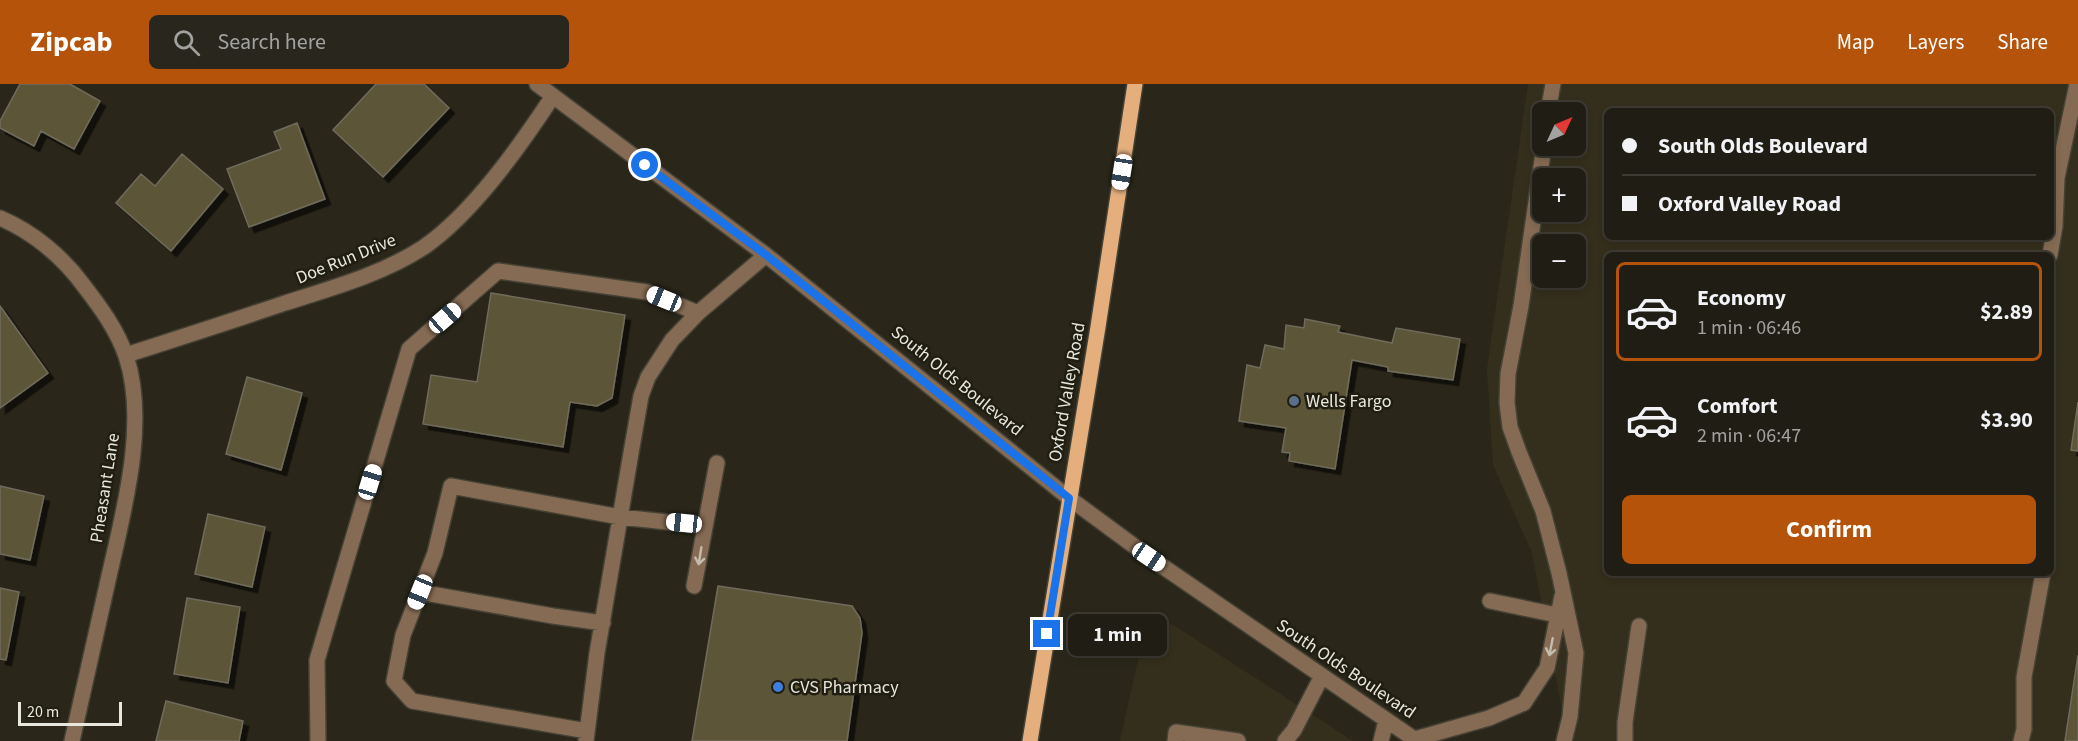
<!DOCTYPE html>
<meta charset="utf-8">
<style>
:root{--surface:#201d14;--page:#28261d;--text:#f1f3f6;--muted:#a2a2a0;--line:#3d3b34;--accent:#b45309}
body{margin:0;font-family:"Source Sans 3",sans-serif;background:var(--page);color:var(--text);height:100vh;display:flex;flex-direction:column;font-size:22px;white-space:nowrap}
*{box-sizing:border-box;margin:0}
p{font-size:20px;color:var(--muted)}
.icon{flex:none;width:33px;height:33px;fill:none;stroke:currentColor;stroke-width:2;stroke-linecap:round;stroke-linejoin:round}
.map{position:relative;flex:1;overflow:hidden}
.drawer{position:absolute;left:1604px;top:168px;width:450px;height:324px;display:flex;flex-direction:column;background:var(--surface);border-radius:9px;box-shadow:0 3px 9px #0003,0 0 0 2px var(--line)}
.drawer>*{flex:none}
.guide{position:absolute;left:1604px;top:24px;width:450px;height:132px;border-radius:9px;box-shadow:0 3px 9px #0003,0 0 0 2px var(--line);display:grid;align-content:center;height:132px;padding:0 18px;background:var(--surface)}
.needle{width:39px;rotate:46deg}
.controls{position:absolute;left:1532px;top:18px;display:grid;gap:12px}
.controls a{display:grid;place-items:center;width:54px;height:54px;border-radius:9px;background:var(--surface);box-shadow:0 3px 9px #0003,0 0 0 2px var(--line);font-size:30px}
.scale{position:absolute;left:18px;bottom:15px;width:104px;box-sizing:border-box;padding-left:6px;border:3px solid #e8e7de;border-top:0;font-size:16px;line-height:21px;white-space:nowrap;color:#e8e7de;-webkit-text-stroke:4px #201d11;paint-order:stroke}
.end{position:absolute;width:27px;height:27px;margin:-14px;border:8px solid #1a73e8;background:#fff;box-shadow:0 0 0 3px #fff}
.from{border-radius:50%}
.bubble{position:absolute;height:42px;border-radius:9px;background:var(--surface);box-shadow:0 3px 9px #0003,0 0 0 2px var(--line);font-size:20px;font-weight:700;line-height:42px;text-align:center}
.car{position:absolute;width:18px;height:36px;margin:-18px -9px;border-radius:8px;box-shadow:0 0 4px 2px #0007;background:linear-gradient(#fff 24%,#345 0 40%,#fff 0 76%,#345 0 86%,#fff 0)}
.guide b{display:flex;align-items:center;gap:21px;height:57px;font-size:22px}
.guide b+b{border-top:2px solid var(--line)}
.guide i{width:15px;height:15px;background:var(--text)}
ul{padding:10px 0 0;list-style:none}
li{display:flex;align-items:center;gap:18px;height:99px;margin:0 12px 9px;padding:0 6px;border:3px solid transparent;border-radius:9px}
li div{flex:1}
li b{display:block;font-size:22px}
li em{font-style:normal;font-weight:700}
li.current{border-color:var(--accent)}
li>.icon{width:54px;height:54px;stroke-width:1.5}
.primary-button{display:flex;gap:12px;margin-top:auto;padding:12px 18px}
.primary-button a{flex:1;height:69px;border-radius:9px;background:var(--accent);color:#fff;font-size:24px;font-weight:700;line-height:69px;text-align:center}
header{display:flex;align-items:center;gap:36px;box-sizing:border-box;height:84px;padding:0 30px;background:var(--accent);color:#fff}
header strong{font-size:28px}
nav{display:flex;gap:33px;margin-inline-start:auto;font-size:21px}
.search{width:420px;height:54px;background:var(--page);display:flex;align-items:center;gap:15px;box-sizing:border-box;padding:0 21px;border-radius:9px;color:var(--muted);font-size:22px}
.map>svg:first-child{display:block}
</style>
<header>
<strong>Zipcab</strong>
<div class="search"><svg class="icon" aria-label="search" viewBox="0 0 24 24"><circle cx="10" cy="10" r="6"/><path d="M15 15l6 6"/></svg>Search here</div>
<nav><a>Map</a><a>Layers</a><a>Share</a></nav>
</header>
<div class="map">
<svg width="2078" height="657" viewBox="0 0 2078 657">
<defs>
<filter id="shadow"><feDropShadow dx="5.5" dy="5.5" stdDeviation="0" flood-color="#0009"/></filter>
</defs>
<rect width="100%" height="100%" fill="#2a271a"/>
<!-- built -->
<path fill="#342f1c" fill-rule="evenodd" d="M1528,0H2078V657H1568L1532,469L1493,381L1487,285ZM1606,27H2050V153H1606ZM1542,28H1575V62H1542ZM1542,94H1575V128H1542ZM1542,160H1575V194H1542ZM1606,171H2050V489H1606Z
M1172,540L1353,657H1120L1143,553Z"/>
<!-- building -->
<path fill="#5c5537" stroke="#6f6c5d" stroke-width="1.5" filter="url(#shadow)" d="M20,0H70L100,17L74,65L41,47L34,62L0,44V37Z
M376,0H424L449,24L383,93L333,46Z
M297,39L325,115L249,143L227,85L281,65L274,48Z
M182,70L223,105L171,167L116,119L141,90L155,102Z
M491,209L625,231L612,314L597,322L570,318L563,363L423,340L431,291L477,298Z
M0,222L48,289L0,324Z
M1305,235L1340,242L1338,248L1392,259L1396,244L1460,255L1453,296L1388,287V283L1352,276L1335,385L1289,377L1290,369L1282,368L1286,344L1239,337L1247,281L1260,284L1265,261L1284,265L1286,241L1304,244Z
M247,293L302,309L281,386L226,370Z
M2078,318V367L2071,366Z
M0,402L44,412L30,476L0,470Z
M208,430L265,443L252,503L195,490Z
M718,502L852,522L860,534L862,549L847,657H692Z
M0,504L19,508L6,576L0,575Z
M187,514L240,523L228,599L174,590Z
M2078,571V657H2065Z
M166,617L243,637L239,657H156Z"/>
<g fill="none" stroke-linecap="round" stroke-linejoin="round">
<!-- minor casing -->
<g stroke="#454235" stroke-width="18">
<path id="minor" d="M537,0L766,171L1069,414L1149,473L1417,657
M1548,28L1553,0
M1544,62L1521,222L1508,290L1507,319L1510,343L1519,368L1543,427L1559,489L1576,569L1570,633L1564,657
M0,134C33,148 63,173 84,202C101,224 117,246 126,272C149,341 122,433 107,501C95,553 84,605 72,657
M2050,171L2055,142L2057,94L2077,0
M126,271C179,254 232,237 285,219C332,204 383,190 424,163C473,129 520,62 553,12
M694,502L717,379
M420,508L553,532L603,539
M1490,517L1557,531
M587,647L412,617L394,597L403,551L435,469L451,402L620,433L705,442
M1415,655L1489,634L1524,619L1547,584L1562,512
M318,657L317,576L409,265L498,187L647,208L698,229
M586,657L597,569L631,369L641,312L648,293L672,256L698,229L766,171
M1175,657L1176,648L1238,657
M1285,657L1294,646L1322,592
M1381,657L1386,636
M1625,657V638L1639,542
M2021,657L2024,645V593L2043,489"/>
</g>
<!-- major casing -->
<g stroke="#454235" stroke-width="18">
<path id="major" d="M1030,657L1098,243L1135,0"/>
</g>
<!-- minor -->
<use href="#minor" stroke="#856b53" stroke-width="15"/>
<!-- major -->
<use href="#major" stroke="#e4af7d" stroke-width="15"/>
</g>
<!-- one-way arrows -->
<defs><path id="oneway-shaft" d="M-6 0H5M1.5-3L5.5 0L1.5 3" fill="none" stroke-width="1.6" stroke-linecap="round" stroke-linejoin="round" transform="scale(1.5)"/></defs>
<g stroke="#c5bcad">
<use href="#oneway-shaft" transform="translate(700 472) rotate(99)"/>
<use href="#oneway-shaft" transform="translate(1551 563) rotate(101)"/>
</g>
<g fill="none" stroke-linecap="round" stroke-linejoin="round">
<!-- route -->
<path stroke="#1a73e8" stroke-width="8" d="M645,81L766,171L1069,414L1047,550"/>
</g>
<!-- markers -->
<circle fill="#5c6f8a" stroke="#201d11" stroke-width="2" cx="1294" cy="317" r="6"/>
<circle fill="#3f7fe0" stroke="#201d11" stroke-width="2" cx="778" cy="603" r="6"/>
<g text-anchor="middle" dominant-baseline="central" stroke-width="5" stroke-linejoin="round" paint-order="stroke">
<!-- street labels -->
<g font-size="18" fill="#e8e7de" stroke="#201d11">
<text transform="translate(346 175) rotate(-22)">Doe Run Drive</text>
<text transform="translate(957 297) rotate(39)">South Olds Boulevard</text>
<text transform="translate(1067 308) rotate(-80)">Oxford Valley Road</text>
<text transform="translate(105 404) rotate(-81)">Pheasant Lane</text>
<text transform="translate(1346 585) rotate(34)">South Olds Boulevard</text>
</g>
<!-- poi labels -->
<g font-size="18" fill="#e8e7de" stroke="#201d11" text-anchor="start">
<text x="1306" y="317">Wells Fargo</text>
<text x="790" y="603">CVS Pharmacy</text>
</g>
</g>
</svg>
<div class="controls">
<a><svg class="needle" viewBox="-14 -14 28 28"><path d="M0-13l5 13h-10z" fill="#e53935"/><path d="M0 13l5-13h-10z" fill="#a2a2a0"/></svg></a>
<a>+</a>
<a>−</a>
</div>
<div class="scale">20 m</div>
<i class="end from" style="left:645px;top:81px"></i>
<i class="end" style="left:1047px;top:550px"></i>
<div class="bubble" style="left:1068px;top:530px;width:99px">1 min</div>
<i class="car" style="left:1122px;top:88px;rotate:189deg"></i>
<i class="car" style="left:664px;top:215px;rotate:292deg"></i>
<i class="car" style="left:445px;top:234px;rotate:49deg"></i>
<i class="car" style="left:370px;top:398px;rotate:17deg"></i>
<i class="car" style="left:684px;top:439px;rotate:276deg"></i>
<i class="car" style="left:1149px;top:473px;rotate:124deg"></i>
<i class="car" style="left:420px;top:508px;rotate:202deg"></i>
<div class="guide">
<b><i class="from"></i>South Olds Boulevard</b>
<b><i></i>Oxford Valley Road</b>
</div>
<section class="drawer">
<ul>
<li class="current"><svg class="icon" aria-label="car" viewBox="0 0 24 24"><path d="M5 17H2v-5l4-1 3-4h7l3 4 3 1v5h-3M9 17h6M6 11h13"/><circle cx="7" cy="17" r="2"/><circle cx="17" cy="17" r="2"/></svg><div><b>Economy</b><p>1 min · 06:46</p></div><em>$2.89</em></li>
<li><svg class="icon" aria-label="car" viewBox="0 0 24 24"><path d="M5 17H2v-5l4-1 3-4h7l3 4 3 1v5h-3M9 17h6M6 11h13"/><circle cx="7" cy="17" r="2"/><circle cx="17" cy="17" r="2"/></svg><div><b>Comfort</b><p>2 min · 06:47</p></div><em>$3.90</em></li>
</ul>
<div class="primary-button"><a>Confirm</a></div>
</section>
</div>
